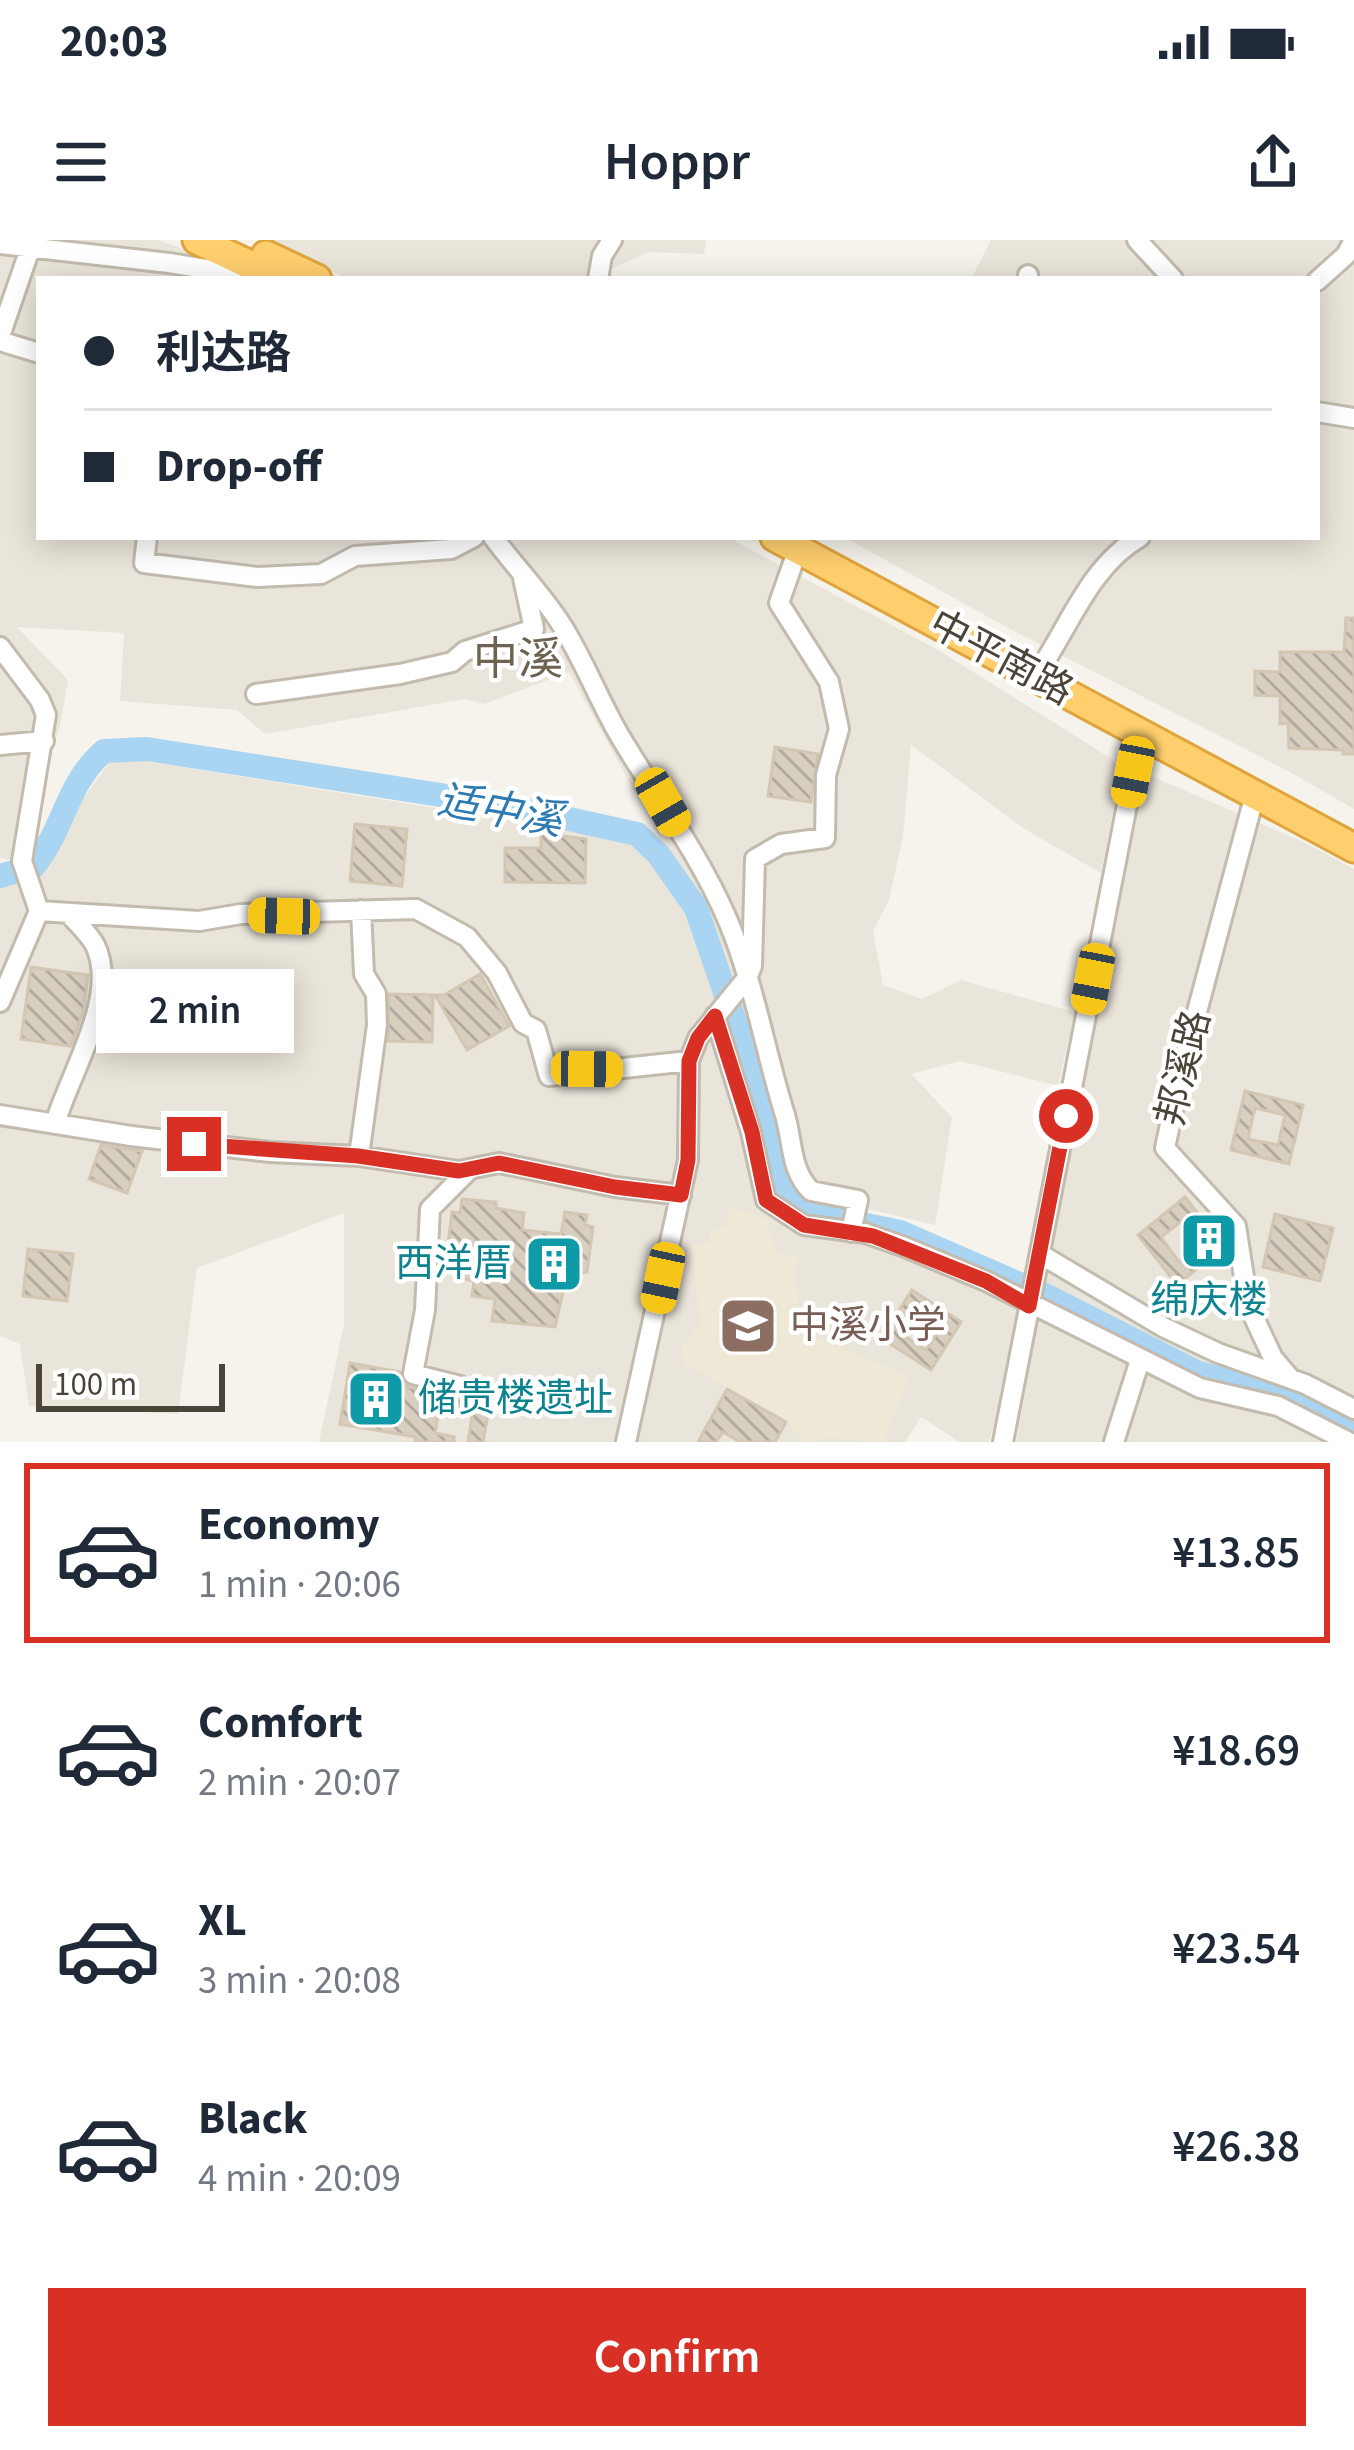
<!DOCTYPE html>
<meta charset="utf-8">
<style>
:root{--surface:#fff;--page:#f6f6f7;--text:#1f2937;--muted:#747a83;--line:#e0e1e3;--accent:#d93025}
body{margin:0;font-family:"Source Sans 3","Noto Sans SC",sans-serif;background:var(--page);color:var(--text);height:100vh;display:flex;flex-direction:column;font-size:45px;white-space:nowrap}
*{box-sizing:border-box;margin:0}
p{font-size:39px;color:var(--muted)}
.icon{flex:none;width:66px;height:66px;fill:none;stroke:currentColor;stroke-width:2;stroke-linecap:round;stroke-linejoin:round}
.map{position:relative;height:1202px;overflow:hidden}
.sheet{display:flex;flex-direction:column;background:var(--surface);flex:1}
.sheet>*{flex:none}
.guide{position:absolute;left:36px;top:36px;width:1284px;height:264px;border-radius:0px;box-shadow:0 6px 30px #0003;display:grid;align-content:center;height:264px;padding:0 48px;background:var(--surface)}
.scale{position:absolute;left:36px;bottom:30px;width:189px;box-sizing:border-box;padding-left:12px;border:6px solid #4b4439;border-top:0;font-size:33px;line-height:42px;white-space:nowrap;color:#4b4439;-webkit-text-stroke:9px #fff;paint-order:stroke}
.end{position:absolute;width:54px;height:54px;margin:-27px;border:15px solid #d93025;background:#fff;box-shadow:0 0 0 6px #fff}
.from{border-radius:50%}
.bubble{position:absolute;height:84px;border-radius:0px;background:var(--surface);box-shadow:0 6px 30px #0003;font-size:39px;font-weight:600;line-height:84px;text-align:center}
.car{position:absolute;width:36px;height:72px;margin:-36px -18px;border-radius:15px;box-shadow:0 0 9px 3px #0007;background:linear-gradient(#f5c518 24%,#345 0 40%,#f5c518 0 76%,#345 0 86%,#f5c518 0)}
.guide b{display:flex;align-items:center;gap:42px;height:114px;font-size:45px}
.guide b+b{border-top:3px solid var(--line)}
.guide i{width:30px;height:30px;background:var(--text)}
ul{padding:21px 0 0;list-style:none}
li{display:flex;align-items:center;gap:36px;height:180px;margin:0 24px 18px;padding:0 24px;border:6px solid transparent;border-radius:0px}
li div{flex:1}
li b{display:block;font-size:45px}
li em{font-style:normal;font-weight:600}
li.current{border-color:var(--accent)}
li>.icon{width:108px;height:108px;stroke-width:1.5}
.primary-button{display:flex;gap:24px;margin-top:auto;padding:24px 48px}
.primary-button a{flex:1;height:138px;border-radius:0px;background:var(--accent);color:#fff;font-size:48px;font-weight:600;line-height:138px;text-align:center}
.status{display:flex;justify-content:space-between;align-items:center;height:84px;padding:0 60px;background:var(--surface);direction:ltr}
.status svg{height:33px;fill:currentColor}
header{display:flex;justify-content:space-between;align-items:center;height:156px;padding:0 48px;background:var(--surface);font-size:54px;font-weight:600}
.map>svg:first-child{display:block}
</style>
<div class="status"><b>20:03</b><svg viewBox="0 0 49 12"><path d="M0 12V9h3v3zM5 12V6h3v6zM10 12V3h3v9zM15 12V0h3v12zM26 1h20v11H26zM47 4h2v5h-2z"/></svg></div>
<header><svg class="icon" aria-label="menu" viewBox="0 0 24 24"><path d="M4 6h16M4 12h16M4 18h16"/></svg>Hoppr<svg class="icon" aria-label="share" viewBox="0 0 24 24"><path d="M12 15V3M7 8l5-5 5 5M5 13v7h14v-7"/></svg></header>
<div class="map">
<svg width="1354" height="1202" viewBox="0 0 1354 1202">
<defs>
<pattern id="building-back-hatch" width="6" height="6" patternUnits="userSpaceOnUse" patternTransform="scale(3)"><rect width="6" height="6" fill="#d8cfc1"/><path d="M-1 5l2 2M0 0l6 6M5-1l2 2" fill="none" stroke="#b1aa9e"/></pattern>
</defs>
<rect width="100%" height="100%" fill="#f6f3ec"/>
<!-- residential -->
<path fill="#eae5da" d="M0,0H158L203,16L240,39H39V297H727L940,411L1112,519L1121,531L1101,633L1026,590L911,505L903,597L889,660L873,691L883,745L922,759L961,740L1075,772L1058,846L960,821L911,834L952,877L935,985L806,954L723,753L766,960L1031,1058L989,1202H960L921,1177L905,1202H319L344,1085V973L197,1028L178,1174L29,1166L20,1104L0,1096V636L35,626L114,516L627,599L671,642L691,674L655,589L569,432L484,464L465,459L265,494L237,470L120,461L124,393L17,387L68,440L60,485L22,621L0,618Z
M266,0H706L704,14L649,12L589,39H348Z
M991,0H1354V569L1288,531L1010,389L844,297H1317V39H971Z
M1149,535L1306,603L1354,629V1202H1016L1137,538Z"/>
<!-- education -->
<path fill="#efe8d6" d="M730,968L766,979L777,1014L798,1015L795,1037L800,1074L796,1088L909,1136L883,1202L831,1198L802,1202L789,1181L684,1124L681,1106L701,1084L691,1006L711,1002L710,992L725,987Z"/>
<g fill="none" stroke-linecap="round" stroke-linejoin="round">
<!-- river -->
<path stroke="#a9d4f2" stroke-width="24" d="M0,636L34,626C65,587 66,544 104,511L147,509L510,566L637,594L658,614L696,668L757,846L777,927L786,952L801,966L838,979L900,992L1047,1056L1198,1133L1279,1151L1354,1186"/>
</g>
<!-- building -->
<path fill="url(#building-back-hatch)" stroke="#d3c7b4" stroke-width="3" fill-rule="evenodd" d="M1346,378H1354V514H1343V510L1289,508L1288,483L1280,484V456L1255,455V431L1280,432V412H1344Z
M775,507L818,514L811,562L768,556Z
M355,584L407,589L402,646L350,641Z
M541,593L586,599L585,643L505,642V608H541Z
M31,727L88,735L84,768L71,806L21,799Z
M480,734L509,786L467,810L435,755H444Z
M389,754L433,755L432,802L388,801Z
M1245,851L1303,865L1289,924L1231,910ZM1255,868L1285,875L1278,905L1248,899Z
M101,905L142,911L127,953L89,939Z
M1185,957L1224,1007L1177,1045L1138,995ZM1183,980L1201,1005L1179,1022L1161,997Z
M462,959L496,962V968L524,973L522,990L561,994L565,972L587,975L585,985L593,987L587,1032L581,1033L563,1052L555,1087L492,1081L495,1059L472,1056L474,1041L459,1038L463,1006L448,1004L452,972L460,973Z
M1275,974L1333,988L1320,1041L1263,1027Z
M28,1009L73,1014L67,1061L23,1056Z
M912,1050L961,1082L931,1130L881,1098ZM917,1071L941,1087L926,1110L902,1094Z
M350,1123L400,1132L401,1139L409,1147L457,1159L471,1154L491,1158L483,1202H468L473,1171L440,1165L435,1193L454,1197V1202H415L416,1197L340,1184Z
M727,1149L786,1182L775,1202H740L723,1192L716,1202H698Z"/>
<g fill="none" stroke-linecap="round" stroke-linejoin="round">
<!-- minor casing -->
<g stroke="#c2bbae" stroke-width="24">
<path id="minor" d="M1137,0L1173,39
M0,4L169,23L263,38
M1028,35V39
M598,39L602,16L612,0
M1317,41L1346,15L1354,0
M0,96L33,0
M0,101L39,113
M1317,172L1354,178
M147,297L144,323L257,337L321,334L355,316L451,309L474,297
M493,297C515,327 541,353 561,384C584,420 599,461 621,498C657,558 700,615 728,681C754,743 765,811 785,875C793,902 790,930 811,951L858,960L851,992
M0,407L40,460L46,475L22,621L39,671
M1044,423C1072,379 1093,324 1140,297
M256,454L400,434L452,422L465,411L534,389L523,338
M0,505L44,501
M1255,554L1182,828L1165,908L1236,986L1244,1037L1242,1052L1273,1118L1291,1139
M39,671L199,681L241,674L416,669L467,697L497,733L523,783L536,790L549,836L689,821
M0,762L39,671
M715,776L751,892L766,960L804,985L865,993L905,1007L986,1041L1200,1148L1278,1166L1349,1202
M0,875L131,896L270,912L359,916L459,931L499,923L615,947L681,955
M55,884C69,834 120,756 95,705C89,694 79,685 71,676
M359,916L377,785L376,754L364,734L361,670
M1040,1014L1163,1087L1218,1113L1305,1144L1354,1169
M460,1146L413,1134L425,1070L430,969L470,929
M626,1202L688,920L689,821L698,798L747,738L752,726L755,619L781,604L825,598L826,535L839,489L829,442L779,363L798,309
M1003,1202L1141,493
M1114,1202L1140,1120"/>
</g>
<!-- highway casing -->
<g stroke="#e0a43c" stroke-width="33">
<path id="highway" d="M197,0L280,39
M266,15L317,39
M775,297L1354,608"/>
</g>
<!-- minor -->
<use href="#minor" stroke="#fff" stroke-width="18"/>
<!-- highway -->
<use href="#highway" stroke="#ffcf6e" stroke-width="27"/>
</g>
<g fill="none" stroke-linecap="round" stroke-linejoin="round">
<!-- route -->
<path stroke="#d93025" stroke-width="15" d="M194,904L358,916L459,931L499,923L615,947L681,955L688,920L689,821L698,798L715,776L752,892L766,960L804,985L873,996L986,1041L1029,1066L1066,876"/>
</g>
<!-- icons -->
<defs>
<g id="building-square" transform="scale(3)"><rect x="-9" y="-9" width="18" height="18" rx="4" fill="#0f9aa8" stroke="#fff"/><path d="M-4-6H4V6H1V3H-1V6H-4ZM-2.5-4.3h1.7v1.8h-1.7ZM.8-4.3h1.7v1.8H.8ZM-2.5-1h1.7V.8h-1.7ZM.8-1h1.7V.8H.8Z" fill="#fff"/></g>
<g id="school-square" transform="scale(3)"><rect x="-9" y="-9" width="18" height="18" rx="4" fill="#8d6e63" stroke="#fff"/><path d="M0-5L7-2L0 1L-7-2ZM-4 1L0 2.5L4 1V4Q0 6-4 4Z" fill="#fff"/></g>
</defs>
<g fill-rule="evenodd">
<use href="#building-square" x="1209" y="1001"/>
<use href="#building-square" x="554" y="1024"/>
<use href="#school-square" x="748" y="1086"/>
<use href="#building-square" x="376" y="1159"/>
</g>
<g text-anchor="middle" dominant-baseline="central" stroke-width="9" stroke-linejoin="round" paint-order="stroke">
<!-- street labels -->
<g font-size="39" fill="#4b4439" stroke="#fff">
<text transform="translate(1001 418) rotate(28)">中平南路</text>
<text transform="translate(1184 828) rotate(-76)">邦溪路</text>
</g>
<!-- culture labels -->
<g font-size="39" fill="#0d838f" stroke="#fff" text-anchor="end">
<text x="512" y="1024">西洋厝</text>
<text x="1209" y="1061" text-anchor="middle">绵庆楼</text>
<text x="418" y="1159" text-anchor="start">储贵楼遗址</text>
</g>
<!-- education labels -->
<g font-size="39" fill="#785e54" stroke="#fff" text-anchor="start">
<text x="790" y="1086">中溪小学</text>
</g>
<!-- water labels -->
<g font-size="42" font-style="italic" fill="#2e7ab2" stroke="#fff">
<text transform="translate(500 571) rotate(10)">适中溪</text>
</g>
<!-- quarter labels -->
<g font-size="45" fill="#6e6250" stroke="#fff">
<text x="518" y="420">中溪</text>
</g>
</g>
</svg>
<div class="scale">100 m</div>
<i class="end from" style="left:1066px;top:876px"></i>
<i class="end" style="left:194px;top:904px"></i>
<div class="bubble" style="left:96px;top:729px;width:198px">2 min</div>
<i class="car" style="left:1133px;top:532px;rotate:191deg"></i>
<i class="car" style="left:663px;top:562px;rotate:150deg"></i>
<i class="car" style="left:284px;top:676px;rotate:272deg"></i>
<i class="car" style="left:1093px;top:739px;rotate:191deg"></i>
<i class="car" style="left:587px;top:829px;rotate:91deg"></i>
<i class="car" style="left:663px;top:1038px;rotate:192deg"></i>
<div class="guide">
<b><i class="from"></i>利达路</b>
<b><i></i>Drop-off</b>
</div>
</div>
<section class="sheet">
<ul>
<li class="current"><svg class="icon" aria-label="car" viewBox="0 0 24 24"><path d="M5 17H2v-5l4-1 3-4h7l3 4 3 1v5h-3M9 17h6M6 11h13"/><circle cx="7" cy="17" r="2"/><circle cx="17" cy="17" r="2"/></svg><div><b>Economy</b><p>1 min · 20:06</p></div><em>¥13.85</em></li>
<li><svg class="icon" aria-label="car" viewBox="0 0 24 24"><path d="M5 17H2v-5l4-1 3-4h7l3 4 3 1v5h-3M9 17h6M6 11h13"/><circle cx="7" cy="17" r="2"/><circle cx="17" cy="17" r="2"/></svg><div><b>Comfort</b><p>2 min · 20:07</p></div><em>¥18.69</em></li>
<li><svg class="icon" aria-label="car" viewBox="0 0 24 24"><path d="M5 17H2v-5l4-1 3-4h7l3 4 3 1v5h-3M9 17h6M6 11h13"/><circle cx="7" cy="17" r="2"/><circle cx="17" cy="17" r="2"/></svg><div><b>XL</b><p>3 min · 20:08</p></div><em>¥23.54</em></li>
<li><svg class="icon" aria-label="car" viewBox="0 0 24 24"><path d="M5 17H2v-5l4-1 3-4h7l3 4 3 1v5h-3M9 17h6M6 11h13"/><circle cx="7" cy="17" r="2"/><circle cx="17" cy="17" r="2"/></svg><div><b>Black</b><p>4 min · 20:09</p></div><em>¥26.38</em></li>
</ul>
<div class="primary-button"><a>Confirm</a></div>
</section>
